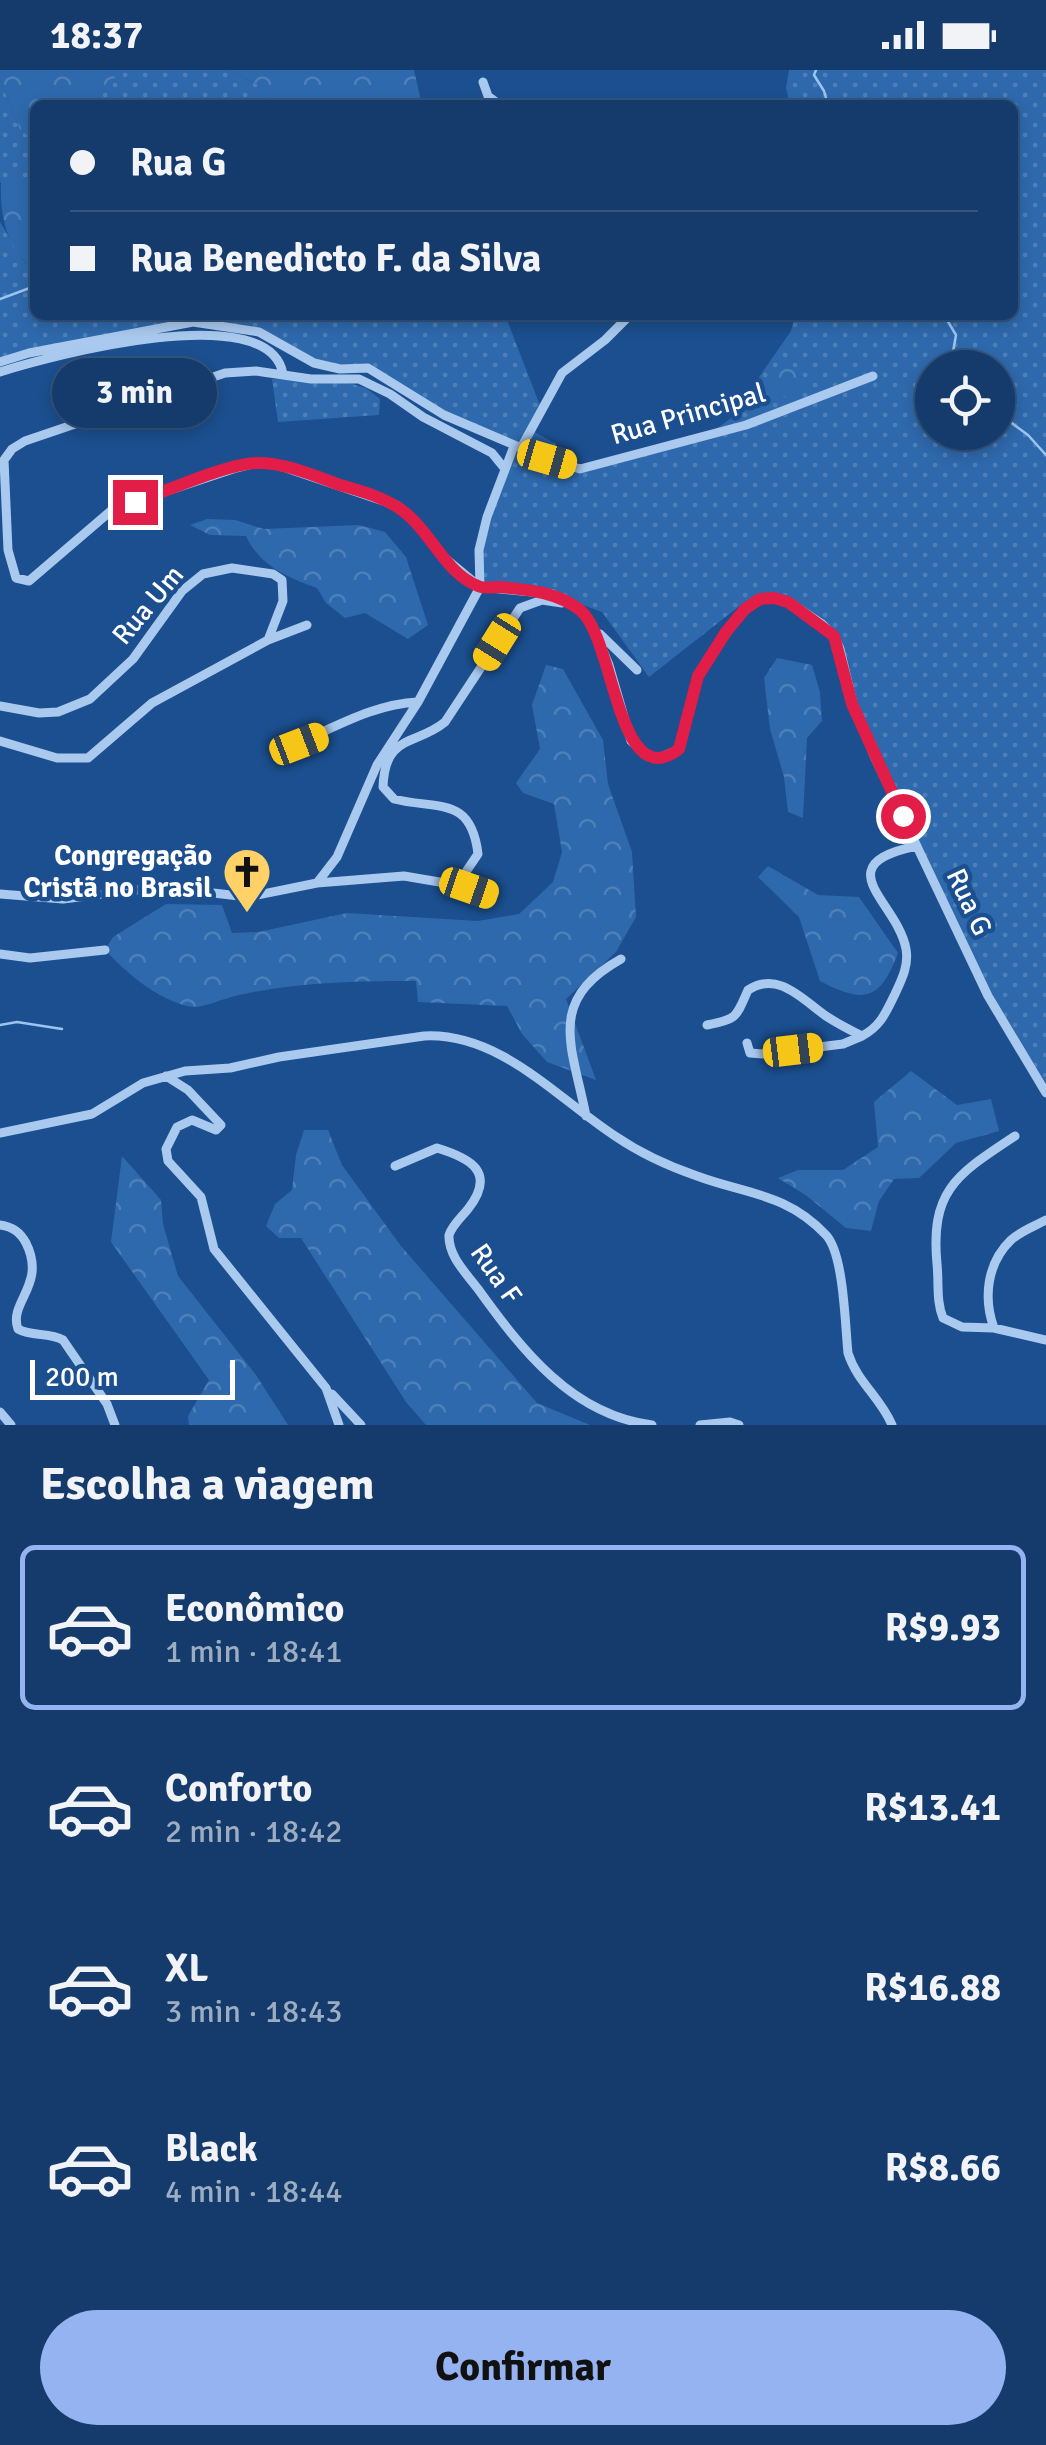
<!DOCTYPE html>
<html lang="pt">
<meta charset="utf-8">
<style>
:root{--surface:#143b6b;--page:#214673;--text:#f1f3f6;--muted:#9dadc1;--line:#33557e;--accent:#95b2f1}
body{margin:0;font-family:Signika,sans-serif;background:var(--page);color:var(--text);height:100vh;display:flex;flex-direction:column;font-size:38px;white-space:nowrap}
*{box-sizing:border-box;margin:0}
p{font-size:32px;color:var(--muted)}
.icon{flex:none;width:55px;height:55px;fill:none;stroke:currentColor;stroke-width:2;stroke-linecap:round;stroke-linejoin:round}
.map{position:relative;height:1355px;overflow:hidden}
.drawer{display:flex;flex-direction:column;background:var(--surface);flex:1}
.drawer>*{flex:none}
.banner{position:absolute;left:30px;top:30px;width:988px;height:220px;border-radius:15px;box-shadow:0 5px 15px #0003,0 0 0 2px var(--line);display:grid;align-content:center;height:220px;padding:0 40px;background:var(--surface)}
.controls{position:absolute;left:915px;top:280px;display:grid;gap:20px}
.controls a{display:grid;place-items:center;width:100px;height:100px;border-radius:50%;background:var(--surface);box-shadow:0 5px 15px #0003,0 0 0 2px var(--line);font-size:50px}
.scale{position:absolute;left:30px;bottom:25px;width:205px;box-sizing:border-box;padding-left:10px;border:5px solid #fff;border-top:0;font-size:28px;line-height:35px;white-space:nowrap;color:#fff;-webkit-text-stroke:8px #1b4f8f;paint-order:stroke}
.end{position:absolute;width:45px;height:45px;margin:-22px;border:12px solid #e11d48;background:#fff;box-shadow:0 0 0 5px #fff}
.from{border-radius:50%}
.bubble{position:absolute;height:70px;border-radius:35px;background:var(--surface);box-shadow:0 5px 15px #0003,0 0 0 2px var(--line);font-size:32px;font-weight:700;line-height:70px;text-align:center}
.car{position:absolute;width:30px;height:60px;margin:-30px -15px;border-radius:12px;box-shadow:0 0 8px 2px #0007;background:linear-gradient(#f5c518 24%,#345 0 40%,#f5c518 0 76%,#345 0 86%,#f5c518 0)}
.banner b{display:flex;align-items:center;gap:35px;height:95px;font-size:38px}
.banner b+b{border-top:2px solid var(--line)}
.banner i{width:25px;height:25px;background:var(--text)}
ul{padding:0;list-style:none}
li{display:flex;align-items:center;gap:30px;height:165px;margin:0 20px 15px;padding:0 20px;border:5px solid transparent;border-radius:15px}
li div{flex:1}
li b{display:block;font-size:38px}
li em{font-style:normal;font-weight:700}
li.active{border-color:var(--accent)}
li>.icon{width:90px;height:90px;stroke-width:1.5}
h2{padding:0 40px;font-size:45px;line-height:120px}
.action{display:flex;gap:20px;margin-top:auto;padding:20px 40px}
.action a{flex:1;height:115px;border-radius:60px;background:var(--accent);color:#111;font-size:40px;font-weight:700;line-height:115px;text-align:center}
.status{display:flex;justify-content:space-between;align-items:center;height:70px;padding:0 50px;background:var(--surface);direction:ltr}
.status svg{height:28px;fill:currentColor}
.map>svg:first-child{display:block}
</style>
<div class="status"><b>18:37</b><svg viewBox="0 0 49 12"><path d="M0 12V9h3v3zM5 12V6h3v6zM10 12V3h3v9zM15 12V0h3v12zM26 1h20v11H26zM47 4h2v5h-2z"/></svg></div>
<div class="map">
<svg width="1046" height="1355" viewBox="0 0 1046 1355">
<defs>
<pattern id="grass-dots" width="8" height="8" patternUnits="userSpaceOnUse" patternTransform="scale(2.5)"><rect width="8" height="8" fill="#2e69ad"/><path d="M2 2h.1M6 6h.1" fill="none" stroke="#4d80b9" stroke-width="1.8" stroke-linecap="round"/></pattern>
<pattern id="forest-crowns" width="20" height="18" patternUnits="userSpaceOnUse" patternTransform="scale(2.5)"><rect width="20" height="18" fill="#2e69ad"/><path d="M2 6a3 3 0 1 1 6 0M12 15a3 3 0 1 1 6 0" fill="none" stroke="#4d80b9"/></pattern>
</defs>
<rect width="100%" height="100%" fill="#1b4f8f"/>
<!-- grass -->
<path fill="url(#grass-dots)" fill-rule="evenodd" d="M122,0H230L258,15L268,35H79Z
M789,0H1046V1025L1014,974L853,634L834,566L775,522L746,531L649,607L602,542L553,524L480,517L479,480L514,376L444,345L384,305L314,293L259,262L193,252L0,292V152L23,190L35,203V245H505L541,338L531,360L556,374L548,388L580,399L709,364L730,349L791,261L795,245H1012V35H790L786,18ZM932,298H998V362H932Z
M0,10L20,60L35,69V112H0Z
M331,308L366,318L380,329L379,345L278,352L272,309Z"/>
<!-- forest -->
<path fill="url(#forest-crowns)" d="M0,0H122L123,1L79,35H35L34,69L20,60L0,10Z
M230,0H414L422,35H268L258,15Z
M1,110L35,112V203C6,173 0,151 1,110Z
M786,295L804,310L806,319L788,327L770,324L768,318L775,304Z
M207,449L235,450L264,459L359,455L385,462L406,487L428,555L408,569L365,543L345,548L326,533L317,518C288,508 259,495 246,466L210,465L190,455Z
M777,588L812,595L820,622L822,651L807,668L803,748L788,742L784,707L770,659L764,608Z
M546,595L563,599L603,670L608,714L632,782L636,847L616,882L566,929L596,1010L547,992L522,964L507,936L418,932L416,911C356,911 298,912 239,925C224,928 201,940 187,936C154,927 127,903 105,880L113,867L166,834L222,835L232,863L258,862L347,843L478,851L519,844L553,812L562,782L554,734L523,723L516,713L540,679L532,635Z
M768,796L818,825L859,827L898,883C880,931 864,934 820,911L799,847L758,807Z
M911,1001L957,1035L991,1029L999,1061L956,1073L919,1108L894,1109L879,1131L871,1161L846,1158L807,1126L778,1108L798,1100H843L878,1077L874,1032Z
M304,1060H328L342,1095L401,1176L537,1333L590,1355H426L406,1332L301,1168H279L266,1156L275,1134L292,1120L296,1085Z
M122,1086L161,1130L163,1154L178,1206L256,1305L288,1355H189L188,1346L209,1310L111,1172Z"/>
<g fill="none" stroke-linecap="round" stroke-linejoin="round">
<!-- stream -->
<path stroke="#9cc4f0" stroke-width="2.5" d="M816,0L814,5L824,21L828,35
M0,229L35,216
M944,245L956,265L953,282L955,298
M998,343L1028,365L1046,385
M0,955L17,952L62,959"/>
<!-- minor -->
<path stroke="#a9c9ee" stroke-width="9" d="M483,12L488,26L500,35
M0,292L29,283L193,252L259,262L314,293L340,299L368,298L444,345L547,389L580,399L746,355L873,306
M0,302C51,286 269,227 283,304
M521,378L562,303L605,270L630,245
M505,399L492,383L423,347L390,324L359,309H311L256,301L225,303L25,371L12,379L4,390L8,480L16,508L29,511L113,439L236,398L257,393L277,395L398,436L414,450L440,484L480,517L553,524L583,542L594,559L609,595L631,671L648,686L659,688L679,679L698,606L726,562L745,539L760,529L773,528L789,532L822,554L834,566L840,579L853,634L875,688L988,926L1046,1023
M600,564L637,600
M0,636L39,643L58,642L90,629L133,589L182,521L203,504L232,498L273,504L282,510L283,531L268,570
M0,671L57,688H88L152,633L268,570L307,555
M276,682C323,665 368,634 418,632
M317,813L337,787L377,695L418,632L480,517L479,480L487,447L514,376
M457,815L478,784C471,725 437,740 394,729L383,717C385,663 416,676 445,652L520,538L542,530L562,533
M0,824L63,829L161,817L248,827L317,813L404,806L457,815L488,825
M0,884L30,888L105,880
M707,955C738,949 736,947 748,920C778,900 803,930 826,946C838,954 850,960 862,966C881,956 886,942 895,924C902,909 909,895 906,879C898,832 824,795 917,776
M747,973L750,983L763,984L843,974L862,966
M166,1006L188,1020L221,1055L216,1060L192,1050L177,1057L166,1079L168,1091L201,1127L214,1179L326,1318L339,1355
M586,1046C572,975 546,931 621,889
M0,1063L92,1044L143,1013L185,1001L230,998L279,987L424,966C499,962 557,1028 615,1066C640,1083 668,1096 697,1106C745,1124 787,1123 826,1165C844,1184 845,1255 848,1283C857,1312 881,1328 892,1355
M395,1096L437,1078C470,1088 497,1102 468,1139C461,1148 453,1154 449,1165C448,1186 466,1203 478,1219C522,1280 572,1345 652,1355
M1046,1150C1035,1156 1021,1161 1011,1170C987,1193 983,1228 994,1258L1046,1270
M0,1155C13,1157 20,1162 26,1173C47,1215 8,1232 18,1259C32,1267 49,1262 63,1270L107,1334L115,1355
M994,1258L962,1257L943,1248C936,1231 939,1212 937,1194C930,1119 958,1104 1015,1066
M332,1324L361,1355
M0,1342L11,1355
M700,1355L730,1352L739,1355"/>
</g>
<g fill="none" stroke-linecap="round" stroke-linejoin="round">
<!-- route -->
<path stroke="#e11d48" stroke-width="12" d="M135,432C168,421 227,393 259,393C286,393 315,406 340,415C364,422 391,429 409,446C433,467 447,504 478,516C484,519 494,517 501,517C530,520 557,522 580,540C615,568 617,727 679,679L698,606L726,562L745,539L760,529L774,528L788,532L834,566L852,634L903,746"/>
</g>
<!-- icons -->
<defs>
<g id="church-pin" transform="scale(2.5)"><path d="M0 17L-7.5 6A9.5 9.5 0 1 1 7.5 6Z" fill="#ffd166" stroke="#1b4f8f"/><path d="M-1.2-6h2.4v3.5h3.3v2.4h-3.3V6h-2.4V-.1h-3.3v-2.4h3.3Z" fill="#111"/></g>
</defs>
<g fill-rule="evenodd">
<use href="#church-pin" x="247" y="802"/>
</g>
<g text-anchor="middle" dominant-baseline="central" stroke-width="9" stroke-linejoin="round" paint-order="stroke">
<!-- street labels -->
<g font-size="28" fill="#fff" stroke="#1b4f8f">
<text transform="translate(688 344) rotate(-16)">Rua Principal</text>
<text transform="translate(148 535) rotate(-50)">Rua Um</text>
<text transform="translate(969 832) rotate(65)">Rua G</text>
<text transform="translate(496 1204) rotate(55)">Rua F</text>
</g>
<!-- poi labels -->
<g font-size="28" font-weight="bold" fill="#fff" stroke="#1b4f8f" text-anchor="end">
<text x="212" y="786">Congregação<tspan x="212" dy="32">Cristã no Brasil</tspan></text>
</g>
</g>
</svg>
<div class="controls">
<a><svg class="icon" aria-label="locate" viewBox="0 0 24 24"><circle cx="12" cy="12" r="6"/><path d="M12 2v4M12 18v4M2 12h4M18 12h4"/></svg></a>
</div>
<div class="scale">200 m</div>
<i class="end from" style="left:903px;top:746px"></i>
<i class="end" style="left:135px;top:432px"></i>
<div class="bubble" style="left:52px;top:288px;width:165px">3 min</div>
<i class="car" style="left:547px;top:389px;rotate:106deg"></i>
<i class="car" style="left:497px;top:572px;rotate:212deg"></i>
<i class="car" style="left:299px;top:674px;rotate:69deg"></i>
<i class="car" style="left:469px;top:818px;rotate:109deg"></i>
<i class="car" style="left:793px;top:980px;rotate:83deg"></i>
<div class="banner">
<b><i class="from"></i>Rua G</b>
<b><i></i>Rua Benedicto F. da Silva</b>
</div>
</div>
<section class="drawer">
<h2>Escolha a viagem</h2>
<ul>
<li class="active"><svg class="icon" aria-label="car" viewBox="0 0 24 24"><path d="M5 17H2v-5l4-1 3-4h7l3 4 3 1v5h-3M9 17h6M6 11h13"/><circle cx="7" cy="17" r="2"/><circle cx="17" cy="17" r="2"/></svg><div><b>Econômico</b><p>1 min · 18:41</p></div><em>R$9.93</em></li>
<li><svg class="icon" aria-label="car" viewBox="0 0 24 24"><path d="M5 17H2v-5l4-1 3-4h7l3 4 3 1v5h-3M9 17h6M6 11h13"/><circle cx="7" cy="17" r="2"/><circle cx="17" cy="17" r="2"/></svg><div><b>Conforto</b><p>2 min · 18:42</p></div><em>R$13.41</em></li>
<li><svg class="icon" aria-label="car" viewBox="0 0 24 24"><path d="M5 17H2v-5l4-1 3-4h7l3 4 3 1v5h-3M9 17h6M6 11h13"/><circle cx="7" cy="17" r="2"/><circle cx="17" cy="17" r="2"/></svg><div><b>XL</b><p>3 min · 18:43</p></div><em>R$16.88</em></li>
<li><svg class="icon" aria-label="car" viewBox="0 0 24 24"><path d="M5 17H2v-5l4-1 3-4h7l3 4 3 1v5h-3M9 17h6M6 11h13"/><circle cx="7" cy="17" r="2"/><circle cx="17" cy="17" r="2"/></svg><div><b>Black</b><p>4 min · 18:44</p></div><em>R$8.66</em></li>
</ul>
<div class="action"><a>Confirmar</a></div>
</section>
